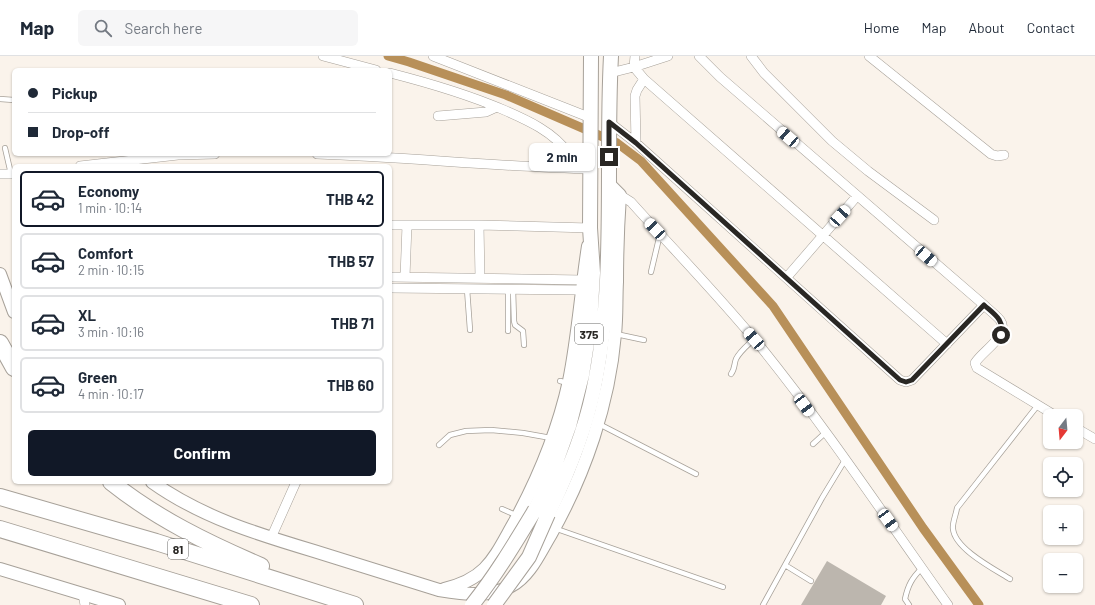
<!DOCTYPE html>
<meta charset="utf-8">
<style>
:root{--surface:#fff;--page:#f6f6f7;--text:#1f2937;--muted:#747a83;--line:#e0e1e3;--accent:#111827}
body{margin:0;font-family:Barlow,sans-serif;background:var(--page);color:var(--text);height:100vh;display:flex;flex-direction:column;font-size:15px;white-space:nowrap}
*{box-sizing:border-box;margin:0}
p{font-size:13px;color:var(--muted)}
.icon{flex:none;width:22px;height:22px;fill:none;stroke:currentColor;stroke-width:2;stroke-linecap:round;stroke-linejoin:round}
.map{position:relative;flex:1;overflow:hidden}
.side{position:absolute;left:12px;top:108px;width:380px;height:320px;display:flex;flex-direction:column;background:var(--surface);border-radius:6px;box-shadow:0 1px 3px #0004}
.side>*{flex:none}
.top-card{position:absolute;left:12px;top:12px;width:380px;height:88px;border-radius:6px;box-shadow:0 1px 3px #0004;display:grid;align-content:center;height:88px;padding:0 16px;background:var(--surface)}
.needle{width:26px;rotate:196deg}
.buttons{position:absolute;left:1043px;top:353px;display:grid;gap:8px}
.buttons a{display:grid;place-items:center;width:40px;height:40px;border-radius:6px;background:var(--surface);box-shadow:0 1px 3px #0004;font-size:20px}
.end{position:absolute;width:18px;height:18px;margin:-9px;border:5px solid #292724;background:#fff;box-shadow:0 0 0 2px #fff}
.from{border-radius:50%}
.bubble{position:absolute;height:28px;border-radius:6px;background:var(--surface);box-shadow:0 1px 3px #0004;font-size:13px;font-weight:700;line-height:28px;text-align:center}
.car{position:absolute;width:12px;height:24px;margin:-12px -6px;border-radius:5px;box-shadow:0 0 3px 1px #0007;background:linear-gradient(#fff 24%,#345 0 40%,#fff 0 76%,#345 0 86%,#fff 0)}
.top-card b{display:flex;align-items:center;gap:14px;height:38px;font-size:15px}
.top-card b+b{border-top:1px solid var(--line)}
.top-card i{width:10px;height:10px;background:var(--text)}
ul{padding:7px 0 0;list-style:none}
li{display:flex;align-items:center;gap:12px;height:56px;margin:0 8px 6px;padding:0 8px;border:2px solid var(--line);border-radius:6px}
li div{flex:1}
li b{display:block;font-size:15px}
li em{font-style:normal;font-weight:700}
li.on{border-color:var(--accent)}
li>.icon{width:36px;height:36px;stroke-width:1.5}
.action{display:flex;gap:8px;margin-top:auto;padding:8px 16px}
.action a{flex:1;height:46px;border-radius:6px;background:var(--accent);color:#fff;font-size:16px;font-weight:700;line-height:46px;text-align:center}
header{display:flex;align-items:center;gap:24px;box-sizing:border-box;height:56px;padding:0 20px;background:var(--surface);border-bottom:1px solid var(--line)}
header strong{font-size:19px}
nav{display:flex;gap:22px;margin-inline-start:auto;font-size:14px}
.search{width:280px;height:36px;background:var(--page);display:flex;align-items:center;gap:10px;box-sizing:border-box;padding:0 14px;border-radius:6px;color:var(--muted);font-size:15px}
.map>svg:first-child{display:block}
</style>
<header>
<strong>Map</strong>
<div class="search"><svg class="icon" aria-label="search" viewBox="0 0 24 24"><circle cx="10" cy="10" r="6"/><path d="M15 15l6 6"/></svg>Search here</div>
<nav><a>Home</a><a>Map</a><a>About</a><a>Contact</a></nav>
</header>
<div class="map">
<svg width="1095" height="549" viewBox="0 0 1095 549">
<rect width="100%" height="100%" fill="#faf3eb"/>
<g fill="none" stroke-linecap="round" stroke-linejoin="round">
<!-- canal -->
<path stroke="#b89059" stroke-width="9" d="M388,0L409,6L506,39L617,87L641,105L773,250L923,472L979,549"/>
</g>
<!-- building -->
<path fill="#bcb6ae" d="M827,505L886,540L881,549H801Z"/>
<g fill="none" stroke-linecap="round" stroke-linejoin="round">
<!-- lane casing -->
<g stroke="#a7a199" stroke-width="6">
<path id="lane" d="M0,43L14,44
M5,92L11,118
M651,216L660,178
M467,233L470,274
M513,233L514,265L515,269L523,275L524,289
M508,275V233
M616,278L644,284
M731,318C735,313 734,308 736,303C740,295 748,289 754,283
M560,325L568,327
M599,368L696,418
M813,388L825,377
M439,389L450,379L466,375L491,374L523,377L551,382
M502,453L518,460
M554,472L723,531
M785,509L811,525
M1010,523C994,513 955,493 953,473C952,467 956,459 957,452L1038,349
M763,549L822,442L845,404
M909,549L905,543C908,529 912,522 922,512"/>
</g>
<!-- street casing -->
<g stroke="#a7a199" stroke-width="10">
<path id="street" d="M323,0L376,14
M433,0L591,62
M635,0L634,11L644,23L947,288
M751,0L764,17L832,85L868,115L934,164
M869,0L991,98L997,100L1004,99
M390,17C429,27 467,38 504,54C527,64 554,76 569,98C572,102 573,107 574,112
M610,17L634,11L668,0
M438,60L486,56L497,51
M609,66L636,87L900,324L906,326L912,324L984,249L720,21L699,0
M636,87L635,40L637,34L644,23
M317,98C408,101 499,111 591,113
M80,110L178,99L215,98
M0,118H14
M620,139L631,146C674,194 719,240 760,290C827,373 886,462 948,549
M390,169H479L590,172
M479,169L480,222
M390,221L583,224
M405,221L407,169
M787,221L857,140
M390,232L582,234
M984,249C989,254 996,259 1000,264C1011,279 982,295 975,307L977,312L1056,360
M1076,372L1095,383
M271,482L296,426
M83,538L85,549"/>
</g>
<!-- secondary casing -->
<g stroke="#a7a199" stroke-width="14">
<path id="secondary" d="M0,218L14,256
M152,426C201,461 257,478 314,495C356,508 398,521 439,534C463,538 488,542 511,530C530,520 540,496 551,478C585,418 609,348 615,278C617,261 616,243 617,226C617,197 618,168 620,139L609,128
M0,513L119,549
M444,533C487,523 494,502 514,467C538,423 558,375 569,325C578,281 581,235 588,190"/>
</g>
<!-- primary casing -->
<g stroke="#a7a199" stroke-width="16">
<path id="primary" d="M535,454L555,409L569,370L582,319L590,268L593,217L590,172L591,0
M548,458C567,419 584,378 593,336C617,225 605,112 611,0"/>
</g>
<!-- highway casing -->
<g stroke="#a7a199" stroke-width="18">
<path id="highway" d="M0,287L14,312
M111,426C156,462 207,487 261,510
M0,441L156,486L355,549
M0,473L251,549"/>
</g>
<!-- lane -->
<use href="#lane" stroke="#fff" stroke-width="4.5"/>
<!-- street -->
<use href="#street" stroke="#fff" stroke-width="9"/>
<!-- secondary -->
<use href="#secondary" stroke="#fff" stroke-width="12"/>
<!-- primary -->
<use href="#primary" stroke="#fff" stroke-width="14"/>
<!-- highway -->
<use href="#highway" stroke="#fff" stroke-width="16"/>
<!-- primary-bridge casing -->
<g stroke="#a7a199" stroke-width="16" stroke-linecap="butt">
<path id="primary-bridge" d="M472,549C496,519 515,487 535,454
M494,549L529,501L548,458"/>
</g>
<!-- primary-bridge -->
<use href="#primary-bridge" stroke="#fff" stroke-width="14"/>
</g>
<g fill="none" stroke-linecap="round" stroke-linejoin="round">
<!-- route -->
<path stroke="#292724" stroke-width="5" d="M609,101V66L636,87L900,324L906,326L912,324L984,249C994,258 1005,264 1001,279"/>
</g>
<g text-anchor="middle" dominant-baseline="central" stroke-width="4" stroke-linejoin="round" paint-order="stroke">
<!-- shield labels -->
<g fill="#fff" stroke="#696866" stroke-width="1">
<rect x="575" y="268" width="28" height="20" rx="3"/>
<rect x="168" y="483" width="20" height="20" rx="3"/>
</g>
<g font-size="12" font-weight="bold" fill="#292724">
<text x="589" y="278">375</text>
<text x="178" y="493">81</text>
</g>
</g>
</svg>
<div class="buttons">
<a><svg class="needle" viewBox="-14 -14 28 28"><path d="M0-13l5 13h-10z" fill="#e53935"/><path d="M0 13l5-13h-10z" fill="#747a83"/></svg></a>
<a><svg class="icon" aria-label="locate" viewBox="0 0 24 24"><circle cx="12" cy="12" r="6"/><path d="M12 2v4M12 18v4M2 12h4M18 12h4"/></svg></a>
<a>+</a>
<a>−</a>
</div>
<i class="end from" style="left:1001px;top:279px"></i>
<i class="end" style="left:609px;top:101px"></i>
<div class="bubble" style="left:529px;top:87px;width:66px">2 min</div>
<i class="car" style="left:788px;top:81px;rotate:311deg"></i>
<i class="car" style="left:840px;top:160px;rotate:42deg"></i>
<i class="car" style="left:655px;top:173px;rotate:317deg"></i>
<i class="car" style="left:926px;top:200px;rotate:131deg"></i>
<i class="car" style="left:754px;top:283px;rotate:319deg"></i>
<i class="car" style="left:804px;top:349px;rotate:143deg"></i>
<i class="car" style="left:888px;top:464px;rotate:144deg"></i>
<div class="top-card">
<b><i class="from"></i>Pickup</b>
<b><i></i>Drop-off</b>
</div>
<section class="side">
<ul>
<li class="on"><svg class="icon" aria-label="car" viewBox="0 0 24 24"><path d="M5 17H2v-5l4-1 3-4h7l3 4 3 1v5h-3M9 17h6M6 11h13"/><circle cx="7" cy="17" r="2"/><circle cx="17" cy="17" r="2"/></svg><div><b>Economy</b><p>1 min · 10:14</p></div><em>THB 42</em></li>
<li><svg class="icon" aria-label="car" viewBox="0 0 24 24"><path d="M5 17H2v-5l4-1 3-4h7l3 4 3 1v5h-3M9 17h6M6 11h13"/><circle cx="7" cy="17" r="2"/><circle cx="17" cy="17" r="2"/></svg><div><b>Comfort</b><p>2 min · 10:15</p></div><em>THB 57</em></li>
<li><svg class="icon" aria-label="car" viewBox="0 0 24 24"><path d="M5 17H2v-5l4-1 3-4h7l3 4 3 1v5h-3M9 17h6M6 11h13"/><circle cx="7" cy="17" r="2"/><circle cx="17" cy="17" r="2"/></svg><div><b>XL</b><p>3 min · 10:16</p></div><em>THB 71</em></li>
<li><svg class="icon" aria-label="car" viewBox="0 0 24 24"><path d="M5 17H2v-5l4-1 3-4h7l3 4 3 1v5h-3M9 17h6M6 11h13"/><circle cx="7" cy="17" r="2"/><circle cx="17" cy="17" r="2"/></svg><div><b>Green</b><p>4 min · 10:17</p></div><em>THB 60</em></li>
</ul>
<div class="action"><a>Confirm</a></div>
</section>
</div>
